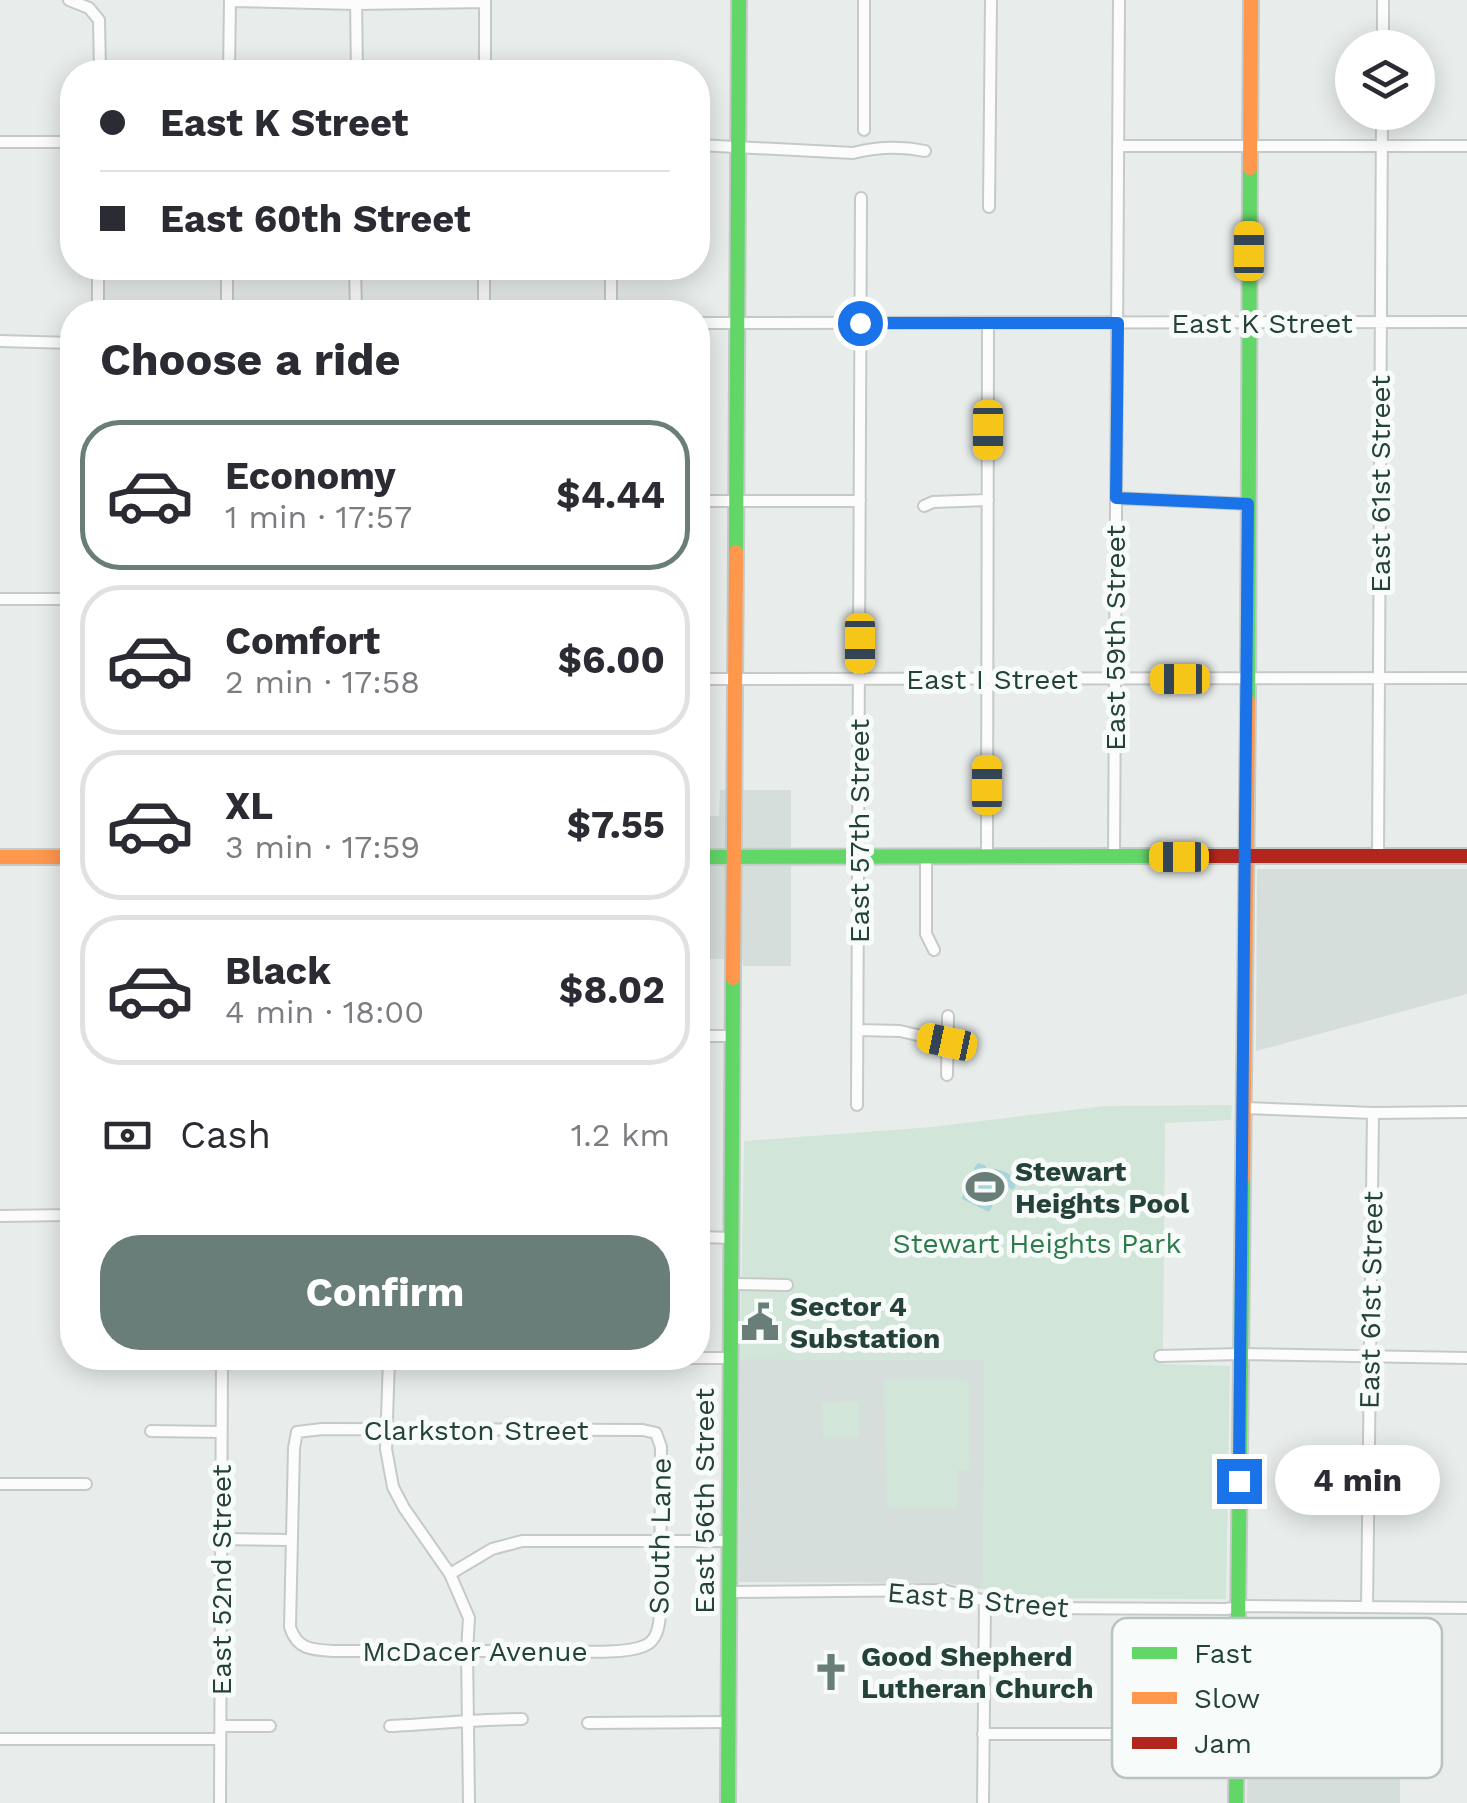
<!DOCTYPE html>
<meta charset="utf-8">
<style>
:root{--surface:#fff;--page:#f7f7f7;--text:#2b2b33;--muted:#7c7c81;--line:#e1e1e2;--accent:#697e78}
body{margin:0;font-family:"Work Sans",sans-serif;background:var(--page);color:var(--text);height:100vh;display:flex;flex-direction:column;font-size:38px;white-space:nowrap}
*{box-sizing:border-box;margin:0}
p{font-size:32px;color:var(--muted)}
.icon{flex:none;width:55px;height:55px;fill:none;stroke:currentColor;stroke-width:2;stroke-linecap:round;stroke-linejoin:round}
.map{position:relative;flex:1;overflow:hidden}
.side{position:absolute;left:60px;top:300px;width:650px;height:1070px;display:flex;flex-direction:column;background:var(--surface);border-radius:40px;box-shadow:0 5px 25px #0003}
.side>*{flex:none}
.guide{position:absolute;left:60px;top:60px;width:650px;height:220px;border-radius:40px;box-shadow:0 5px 25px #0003;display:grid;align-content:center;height:220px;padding:0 40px;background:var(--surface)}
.tools{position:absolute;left:1335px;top:30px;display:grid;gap:20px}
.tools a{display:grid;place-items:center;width:100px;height:100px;border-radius:50%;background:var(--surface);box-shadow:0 5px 25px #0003;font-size:50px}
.end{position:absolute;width:45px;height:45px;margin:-22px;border:12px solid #1a73e8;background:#fff;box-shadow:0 0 0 5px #fff}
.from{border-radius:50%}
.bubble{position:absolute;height:70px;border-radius:35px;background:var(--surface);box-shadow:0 5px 25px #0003;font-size:32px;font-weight:700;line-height:70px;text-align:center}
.car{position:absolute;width:30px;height:60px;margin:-30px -15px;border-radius:12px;box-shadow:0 0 8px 2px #0007;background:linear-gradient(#f5c518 24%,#345 0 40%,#f5c518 0 76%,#345 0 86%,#f5c518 0)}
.guide b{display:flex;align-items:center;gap:35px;height:95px;font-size:38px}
.guide b+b{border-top:2px solid var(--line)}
.guide i{width:25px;height:25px;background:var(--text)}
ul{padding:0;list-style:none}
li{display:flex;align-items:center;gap:30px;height:150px;margin:0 20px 15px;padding:0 20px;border:5px solid var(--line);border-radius:40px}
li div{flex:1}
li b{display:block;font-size:38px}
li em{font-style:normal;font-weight:700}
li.selected{border-color:var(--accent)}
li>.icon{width:90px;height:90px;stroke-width:1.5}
h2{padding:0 40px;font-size:45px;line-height:120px}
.pay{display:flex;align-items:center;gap:25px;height:110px;padding:0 40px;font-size:38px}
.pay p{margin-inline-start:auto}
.primary-button{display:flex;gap:20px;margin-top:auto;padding:20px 40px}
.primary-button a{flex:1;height:115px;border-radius:40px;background:var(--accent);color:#fff;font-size:40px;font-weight:700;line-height:115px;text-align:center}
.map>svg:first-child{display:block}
</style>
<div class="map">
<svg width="1467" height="1803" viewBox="0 0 1467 1803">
<rect width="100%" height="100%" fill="#e8edeb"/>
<!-- built -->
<path fill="#d6dedb" d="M720,790H791V966H743L742,959H698V817L719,816Z
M1257,869H1467V994L1256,1051Z
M740,1359L985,1360L983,1589L946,1583L739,1582Z
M1248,1619H1400V1803H1247Z"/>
<!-- green -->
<path fill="#d1e6d8" d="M1232,1105L1231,1120L1165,1123L1163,1364L1230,1366L1226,1599L1013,1598L983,1589L984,1360L740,1359L744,1141L932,1127L1104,1106Z
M884,1379H966L969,1383L970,1471L958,1469V1507L887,1508Z
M859,1402V1437H823L822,1403Z"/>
<!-- water -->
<path fill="#a9d4db" d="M978,1163L986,1166L988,1177L992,1169C1002,1169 1018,1176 1015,1188L1011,1190L1003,1180L992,1179L1003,1186L989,1212L962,1199L964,1190L974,1180V1168Z"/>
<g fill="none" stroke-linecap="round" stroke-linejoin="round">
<!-- street casing -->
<g stroke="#c5cac8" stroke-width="14">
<path id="street" d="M69,0L89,8L99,20L100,72
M230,0L229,72H240
M356,0L357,72
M230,1L356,4L485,2
M1383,48V0
M485,72V0
M864,130V0
M0,142H72
M698,145L853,153C877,147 901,146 925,151
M1118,146H1467
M989,207L991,0
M355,268L356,312
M611,268V312
M98,312V268
M227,312V268
M484,312V268
M698,323L1467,322
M0,341L72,343
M1116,498L1248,504
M698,501H860
M924,506L933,502L988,500
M0,599H72
M698,679L1467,678
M926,856V934L934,950
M987,856L988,323
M1378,856L1382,112
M1114,857L1119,0
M858,1030L900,1031L947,1042
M698,1036H733
M947,1075L948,1016
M857,1105L861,198
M1244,1108L1373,1113L1467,1112
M0,1216L72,1215
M698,1237L733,1238
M732,1284L787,1285
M1160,1356L1240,1354L1467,1358
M389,1358L386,1449L393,1487L404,1508L450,1574L469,1618L467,1651L469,1803
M583,1358H730
M322,1429L643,1430L656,1433L661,1447L660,1614C659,1627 657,1641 644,1646C622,1655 576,1651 551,1651C479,1651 407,1651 335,1651C313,1650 297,1650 290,1627L294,1448L297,1432Z
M151,1431L221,1432
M0,1484H86
M221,1539L291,1540
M450,1574L492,1549L522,1541H728
M728,1592L943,1590L998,1604L1027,1608L1226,1609L1246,1606L1467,1608
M1367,1607L1373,1113
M588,1723L729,1722
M221,1726H270
M390,1726C434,1724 477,1719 522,1719
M983,1734H1165
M0,1739H220
M220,1803L222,1358
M983,1803L985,1601"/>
</g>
<!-- fast casing -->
<g stroke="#c3cbc8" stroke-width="18">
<path id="fast" d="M736,552L739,0
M1248,701L1250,168
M698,857L1164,856
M728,1803L733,978
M1236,1803L1243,1178"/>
</g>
<!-- slow casing -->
<g stroke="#c3cbc8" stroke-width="18">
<path id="slow" d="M1250,168L1251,0
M0,857H72
M733,978L736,552
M1243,1178L1248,701"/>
</g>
<!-- jam casing -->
<g stroke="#c3cbc8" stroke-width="18">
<path id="jam" d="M1164,856H1467"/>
</g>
<!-- street -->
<use href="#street" stroke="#fcfcfc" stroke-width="10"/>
<!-- fast -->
<use href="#fast" stroke="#63d668" stroke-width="14"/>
<!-- slow -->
<use href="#slow" stroke="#ff974d" stroke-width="14"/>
<!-- jam -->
<use href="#jam" stroke="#b3261e" stroke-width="14"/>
</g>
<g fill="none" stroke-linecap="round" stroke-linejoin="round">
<!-- route -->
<path stroke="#1a73e8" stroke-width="12" d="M860,323H1118L1116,498L1248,504L1239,1481"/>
</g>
<!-- icons -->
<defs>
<g id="stadium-bare" transform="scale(3)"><path d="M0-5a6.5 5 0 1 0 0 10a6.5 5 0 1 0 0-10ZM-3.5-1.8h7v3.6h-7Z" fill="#697e78" stroke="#f7fbf9" stroke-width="2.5" paint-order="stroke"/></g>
<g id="civic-bare" transform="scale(3)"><path d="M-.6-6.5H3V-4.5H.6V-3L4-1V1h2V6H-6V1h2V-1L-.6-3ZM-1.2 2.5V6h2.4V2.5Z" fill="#697e78" stroke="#f7fbf9" stroke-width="2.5" paint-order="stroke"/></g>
<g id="church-bare" transform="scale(3)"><path d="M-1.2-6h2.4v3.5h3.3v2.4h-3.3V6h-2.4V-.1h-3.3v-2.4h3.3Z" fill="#697e78" stroke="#f7fbf9" stroke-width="2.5" paint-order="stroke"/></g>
</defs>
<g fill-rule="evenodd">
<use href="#stadium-bare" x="985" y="1187"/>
<use href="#civic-bare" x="760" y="1322"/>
<use href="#church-bare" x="831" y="1672"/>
</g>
<g text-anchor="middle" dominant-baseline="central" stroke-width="10" stroke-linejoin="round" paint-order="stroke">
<!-- street labels -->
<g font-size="28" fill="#24423a" stroke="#f7fbf9">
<text x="1262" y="323">East K Street</text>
<text transform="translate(1380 484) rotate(-90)">East 61st Street</text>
<text transform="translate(1115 638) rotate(-90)">East 59th Street</text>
<text x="992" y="679">East I Street</text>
<text transform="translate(859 831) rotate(-90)">East 57th Street</text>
<text transform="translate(1371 1300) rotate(-89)">East 61st Street</text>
<text x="476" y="1430">Clarkston Street</text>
<text transform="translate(704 1501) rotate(-90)">East 56th Street</text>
<text transform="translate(660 1536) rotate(-89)">South Lane</text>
<text transform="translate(221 1580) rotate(-90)">East 52nd Street</text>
<text transform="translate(978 1600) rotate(5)">East B Street</text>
<text x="475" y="1651">McDacer Avenue</text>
</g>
<!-- poi labels -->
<g font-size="28" font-weight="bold" fill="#24423a" stroke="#f7fbf9" text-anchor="start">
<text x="1015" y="1171">Stewart<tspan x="1015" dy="32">Heights Pool</tspan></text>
<text x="790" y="1306">Sector 4<tspan x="790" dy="32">Substation</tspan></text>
<text x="861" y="1656">Good Shepherd<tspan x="861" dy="32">Lutheran Church</tspan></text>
</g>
<!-- park labels -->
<g font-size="28" fill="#2d7a4b" stroke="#f7fbf9">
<text x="1037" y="1243">Stewart Heights Park</text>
</g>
</g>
<!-- legend -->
<rect x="1112" y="1618" width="330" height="160" rx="15" fill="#f7fbf9" stroke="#b8c4c0" stroke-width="2.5"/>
<rect x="1132" y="1647" width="45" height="12" fill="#63d668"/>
<rect x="1132" y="1692" width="45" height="12" fill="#ff974d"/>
<rect x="1132" y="1737" width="45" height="12" fill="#b3261e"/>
<g font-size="28" fill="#24423a">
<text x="1194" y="1663">Fast</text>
<text x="1194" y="1708">Slow</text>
<text x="1194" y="1753">Jam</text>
</g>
</svg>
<div class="tools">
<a><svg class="icon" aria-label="layers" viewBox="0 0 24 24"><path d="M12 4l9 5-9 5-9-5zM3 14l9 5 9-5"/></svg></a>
</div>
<i class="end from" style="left:860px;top:323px"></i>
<i class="end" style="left:1239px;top:1481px"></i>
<div class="bubble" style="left:1275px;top:1445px;width:165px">4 min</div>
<i class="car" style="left:1249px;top:251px;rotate:0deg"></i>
<i class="car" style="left:988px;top:430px;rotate:180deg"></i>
<i class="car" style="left:860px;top:643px;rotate:180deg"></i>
<i class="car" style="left:1180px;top:679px;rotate:270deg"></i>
<i class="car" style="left:987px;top:785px;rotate:0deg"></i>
<i class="car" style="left:1179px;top:857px;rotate:270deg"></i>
<i class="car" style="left:947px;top:1042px;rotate:282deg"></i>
<div class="guide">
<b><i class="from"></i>East K Street</b>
<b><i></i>East 60th Street</b>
</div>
<section class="side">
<h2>Choose a ride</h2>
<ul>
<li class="selected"><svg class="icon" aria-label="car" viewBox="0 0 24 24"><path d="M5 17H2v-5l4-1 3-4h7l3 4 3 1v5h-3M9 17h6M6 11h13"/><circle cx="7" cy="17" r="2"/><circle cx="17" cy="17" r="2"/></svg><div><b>Economy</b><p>1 min · 17:57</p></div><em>$4.44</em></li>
<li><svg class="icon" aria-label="car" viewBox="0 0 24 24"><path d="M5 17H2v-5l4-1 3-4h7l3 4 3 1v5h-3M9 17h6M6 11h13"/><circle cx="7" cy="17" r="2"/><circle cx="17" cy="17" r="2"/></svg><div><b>Comfort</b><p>2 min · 17:58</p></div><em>$6.00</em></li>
<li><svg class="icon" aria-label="car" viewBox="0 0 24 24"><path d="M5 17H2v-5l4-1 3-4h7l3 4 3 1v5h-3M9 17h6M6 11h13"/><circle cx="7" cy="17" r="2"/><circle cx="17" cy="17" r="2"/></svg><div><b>XL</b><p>3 min · 17:59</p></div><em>$7.55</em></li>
<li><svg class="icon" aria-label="car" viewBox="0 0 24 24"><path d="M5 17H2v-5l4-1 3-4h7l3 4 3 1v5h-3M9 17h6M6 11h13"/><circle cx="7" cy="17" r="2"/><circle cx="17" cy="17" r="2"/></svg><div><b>Black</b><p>4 min · 18:00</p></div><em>$8.02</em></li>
</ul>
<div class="pay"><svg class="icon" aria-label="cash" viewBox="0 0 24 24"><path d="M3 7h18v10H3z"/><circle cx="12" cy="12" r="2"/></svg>Cash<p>1.2 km</p></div>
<div class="primary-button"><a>Confirm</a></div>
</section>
</div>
